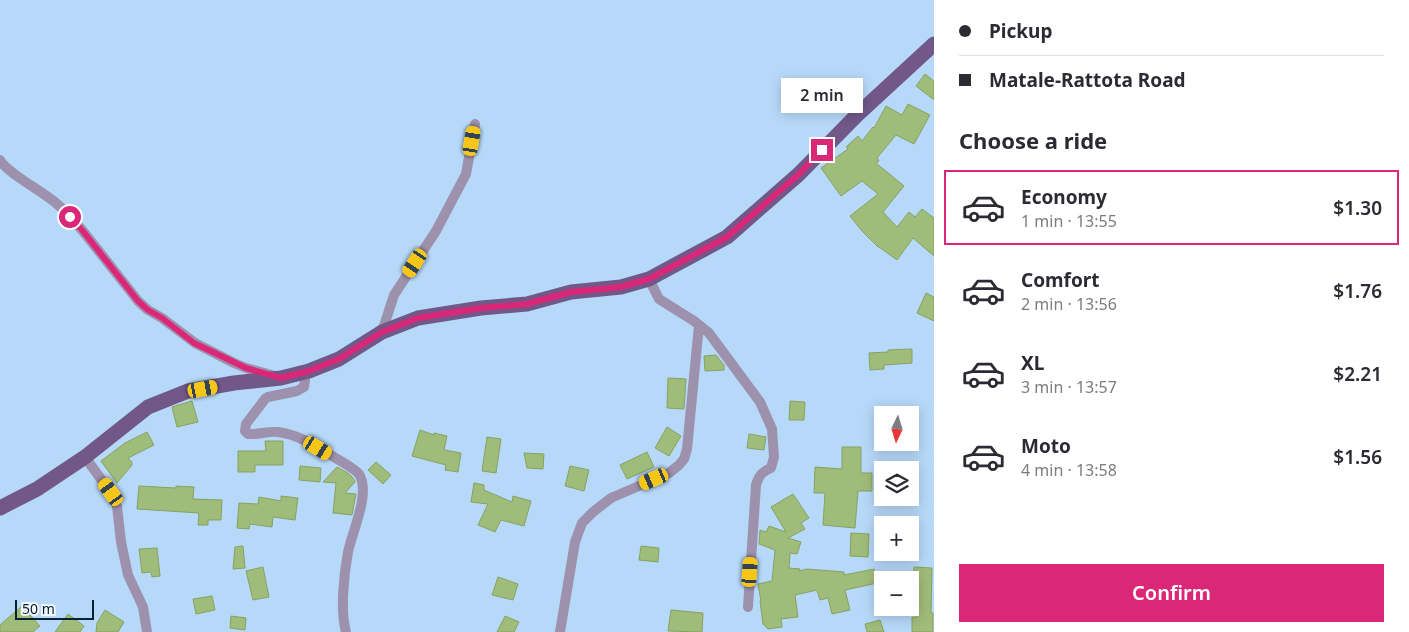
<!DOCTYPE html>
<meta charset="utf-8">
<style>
:root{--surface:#fff;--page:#f2f2f3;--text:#2b2b33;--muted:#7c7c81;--line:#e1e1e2;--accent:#db2777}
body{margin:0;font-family:"Noto Sans",sans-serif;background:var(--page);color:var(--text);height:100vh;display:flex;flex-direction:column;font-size:19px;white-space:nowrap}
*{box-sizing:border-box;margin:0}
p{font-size:16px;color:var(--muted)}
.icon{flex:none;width:28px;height:28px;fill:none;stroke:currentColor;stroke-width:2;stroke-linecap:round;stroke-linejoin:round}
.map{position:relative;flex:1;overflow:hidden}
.drawer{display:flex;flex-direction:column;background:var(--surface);width:475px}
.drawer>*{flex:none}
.guide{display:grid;align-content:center;height:110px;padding:0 25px;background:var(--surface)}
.needle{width:32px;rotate:184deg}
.buttons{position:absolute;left:874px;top:406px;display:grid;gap:10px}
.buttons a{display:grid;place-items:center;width:45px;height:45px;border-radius:0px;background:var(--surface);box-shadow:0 2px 12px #0003;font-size:25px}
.scale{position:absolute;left:15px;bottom:12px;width:79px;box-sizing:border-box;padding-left:5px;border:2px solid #092134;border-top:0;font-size:14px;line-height:18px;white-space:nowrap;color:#092134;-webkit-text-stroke:4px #f1f7fc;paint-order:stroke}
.end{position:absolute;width:22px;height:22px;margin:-11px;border:6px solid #db2777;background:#fff;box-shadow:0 0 0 2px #fff}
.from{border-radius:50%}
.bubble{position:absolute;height:35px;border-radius:0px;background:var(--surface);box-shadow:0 2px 12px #0003;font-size:16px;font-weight:600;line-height:35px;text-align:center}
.car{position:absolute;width:15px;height:30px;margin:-15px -8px;border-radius:6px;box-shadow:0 0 4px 1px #0007;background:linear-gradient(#f5c518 24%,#345 0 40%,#f5c518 0 76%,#345 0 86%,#f5c518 0)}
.guide b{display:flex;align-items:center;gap:18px;height:48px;font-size:19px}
.guide b+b{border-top:1px solid var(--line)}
.guide i{width:12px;height:12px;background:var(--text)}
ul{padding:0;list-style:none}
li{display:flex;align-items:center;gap:15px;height:75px;margin:0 10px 8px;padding:0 15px;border:2px solid transparent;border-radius:0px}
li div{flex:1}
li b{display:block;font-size:19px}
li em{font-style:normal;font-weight:600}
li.selected{border-color:var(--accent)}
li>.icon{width:45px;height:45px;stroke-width:1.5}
h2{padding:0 25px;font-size:22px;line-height:60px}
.primary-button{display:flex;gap:10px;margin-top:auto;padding:10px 25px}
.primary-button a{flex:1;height:58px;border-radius:0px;background:var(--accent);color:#fff;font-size:20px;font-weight:600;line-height:58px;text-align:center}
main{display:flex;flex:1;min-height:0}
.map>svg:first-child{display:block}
</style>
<main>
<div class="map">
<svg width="934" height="632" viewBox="0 0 934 632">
<rect width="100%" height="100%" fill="#b7d9f9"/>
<!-- building -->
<path fill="#a0bc7a" stroke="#86a160" d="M925,74L934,81V100L916,86Z
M908,104L930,115L914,144L896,135L877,158L879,161L876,163L904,186L883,212L897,227L909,212L915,217L922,209L934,218V256L913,238L897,260L879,247H878L862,231L850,216L878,194L862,181L841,196L821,168L848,149L846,147L858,136L862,141L873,127L874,128L886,106L902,115Z
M926,293L934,297V321L917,313Z
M912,349V363L884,365V369L870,370L869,353L888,352V350Z
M716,355L724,365V370L705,371L704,356Z
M668,378L686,379L684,409L667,408Z
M192,401L198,422L177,427L172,407Z
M790,401L805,402L804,420H789Z
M667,427L681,436L669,456L655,448Z
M420,430L434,435V433L447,436L444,450L461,453L458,472L445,470L446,465L412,456Z
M147,432L154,445L128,458L132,462V465L117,483L101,461L125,443Z
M749,434L766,437L764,450L747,448Z
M487,437L501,439L496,473L482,471Z
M265,441H283V465H255V472H238V451H266Z
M842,447H861V473H872V491H858L855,528L823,525L825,493H814L815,467L842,469Z
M647,452L654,467L627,479L620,465Z
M524,453L544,454L543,469L527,468Z
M376,462L391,475L383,484L368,470Z
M300,466L321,468L320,482L299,480Z
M570,466L589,470L584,491L565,486Z
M337,467L348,473L353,478L355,482L345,493L356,494L352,515L333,513L336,483L323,482Z
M474,483L484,485V490L512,502L513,496L531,501L524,526L501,520L495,532L478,525L488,504L471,502Z
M139,486L176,488V486L194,487L193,499L222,500L221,520H208V525H198L199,513L137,509Z
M793,494L809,518L801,523L805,529L788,538L801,542L797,554L790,553L789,568L800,569L799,571L807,569L844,572V575L874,569L877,583L845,590L850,610L832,614L828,598L820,600L817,590L795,595L798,617L781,619L782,627L768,629L763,624L760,601H761L758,584L772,581L775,550L759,544L760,530L766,532L769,526L786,532L771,507Z
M281,496L298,498L295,520L273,517L272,527L250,524L249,529L237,528L239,503L258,504L259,497L281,501Z
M851,533L869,534L868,557L850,556Z
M243,546L245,568L233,569L235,547Z
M641,546L659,548L658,562L639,560Z
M157,548L160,576L152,577L151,572L142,573L139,549Z
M263,567L269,597L253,600L246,571Z
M914,567L932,568L931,613H933V632H912V617H917V613L918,596H913Z
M498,577L518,584L513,600L492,595Z
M212,596L215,610L196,614L193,599Z
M22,606L40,626L33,632H0V625Z
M105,610L124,622L118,632H96L97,623Z
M671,610L703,613L702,632L668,631Z
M68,614L84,626L80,632H55Z
M231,616L246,618L245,630L230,628Z
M505,616L519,622L514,632H497Z
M880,620L884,632H867L865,624Z"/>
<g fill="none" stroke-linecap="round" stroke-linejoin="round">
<!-- street -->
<path stroke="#9e91ad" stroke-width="10" d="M0,160C7,173 44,192 57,204C73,217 85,234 98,250C111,267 125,284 138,301L148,310L162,318L195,343L234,363L246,368L275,376
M649,279L659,299L694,321L709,333L760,402L772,429L774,457L771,468C762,472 759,475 756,485L748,607
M382,332L394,295L436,231L466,174L475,124
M302,372L305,380L304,387L297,391L268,397L265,399L246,424L245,431L248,434C258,435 267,431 278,432C296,434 312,444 327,453C335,458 353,467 359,474C371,493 352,532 348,552C344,573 340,611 346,632
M85,457L111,493L117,506L121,542L128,575L143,607L147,632
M560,632L575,542L582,523L593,512L611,498L669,473L679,465L684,459L687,449L699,325"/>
<!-- primary -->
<path stroke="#715889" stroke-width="15" d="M0,508L37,489L85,457L148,407L188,391L234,383L281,378L309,371L339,359L382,332L418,318L481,308L527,304L571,292L621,287L649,279L727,237L799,174L857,115L934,44"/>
</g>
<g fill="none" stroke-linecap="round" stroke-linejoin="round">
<!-- route -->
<path stroke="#db2777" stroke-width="6" d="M70,217L82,230L138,301L148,310L162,318L194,343L246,368L281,378L309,371L339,359L382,332L418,318L481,308L527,304L571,292L621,287L649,279L727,237L799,174L822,150"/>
</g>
</svg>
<div class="buttons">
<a><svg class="needle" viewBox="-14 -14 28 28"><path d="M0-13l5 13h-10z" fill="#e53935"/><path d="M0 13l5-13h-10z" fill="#7c7c81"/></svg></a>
<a><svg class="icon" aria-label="layers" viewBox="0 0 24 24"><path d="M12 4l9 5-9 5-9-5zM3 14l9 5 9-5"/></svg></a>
<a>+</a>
<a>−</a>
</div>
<div class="scale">50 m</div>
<i class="end from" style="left:70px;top:217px"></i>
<i class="end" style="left:822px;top:150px"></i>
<div class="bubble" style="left:781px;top:78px;width:82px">2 min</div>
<i class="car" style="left:472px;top:141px;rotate:10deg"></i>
<i class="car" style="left:415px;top:263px;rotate:213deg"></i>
<i class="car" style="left:203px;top:389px;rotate:80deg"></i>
<i class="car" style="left:318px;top:448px;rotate:121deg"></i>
<i class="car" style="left:654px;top:479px;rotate:247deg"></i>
<i class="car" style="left:111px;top:492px;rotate:324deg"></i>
<i class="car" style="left:750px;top:572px;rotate:4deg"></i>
</div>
<section class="drawer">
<div class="guide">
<b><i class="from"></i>Pickup</b>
<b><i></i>Matale-Rattota Road</b>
</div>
<h2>Choose a ride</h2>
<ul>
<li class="selected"><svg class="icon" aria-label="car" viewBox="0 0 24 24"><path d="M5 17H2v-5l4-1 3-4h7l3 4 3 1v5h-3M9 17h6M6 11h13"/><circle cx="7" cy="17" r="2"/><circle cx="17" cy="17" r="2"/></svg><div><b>Economy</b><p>1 min · 13:55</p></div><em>$1.30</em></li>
<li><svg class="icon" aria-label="car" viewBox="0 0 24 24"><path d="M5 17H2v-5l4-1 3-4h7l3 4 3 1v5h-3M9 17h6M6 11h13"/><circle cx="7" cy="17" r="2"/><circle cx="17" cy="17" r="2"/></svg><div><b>Comfort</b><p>2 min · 13:56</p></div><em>$1.76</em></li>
<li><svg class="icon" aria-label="car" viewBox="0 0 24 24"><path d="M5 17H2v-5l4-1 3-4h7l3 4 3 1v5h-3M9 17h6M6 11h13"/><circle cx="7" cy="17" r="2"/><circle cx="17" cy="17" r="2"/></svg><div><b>XL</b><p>3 min · 13:57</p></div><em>$2.21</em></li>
<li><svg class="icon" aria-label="car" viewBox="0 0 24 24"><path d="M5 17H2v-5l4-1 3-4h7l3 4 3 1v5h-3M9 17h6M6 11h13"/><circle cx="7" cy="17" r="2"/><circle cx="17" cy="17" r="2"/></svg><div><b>Moto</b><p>4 min · 13:58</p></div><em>$1.56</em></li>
</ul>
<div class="primary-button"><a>Confirm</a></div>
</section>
</main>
